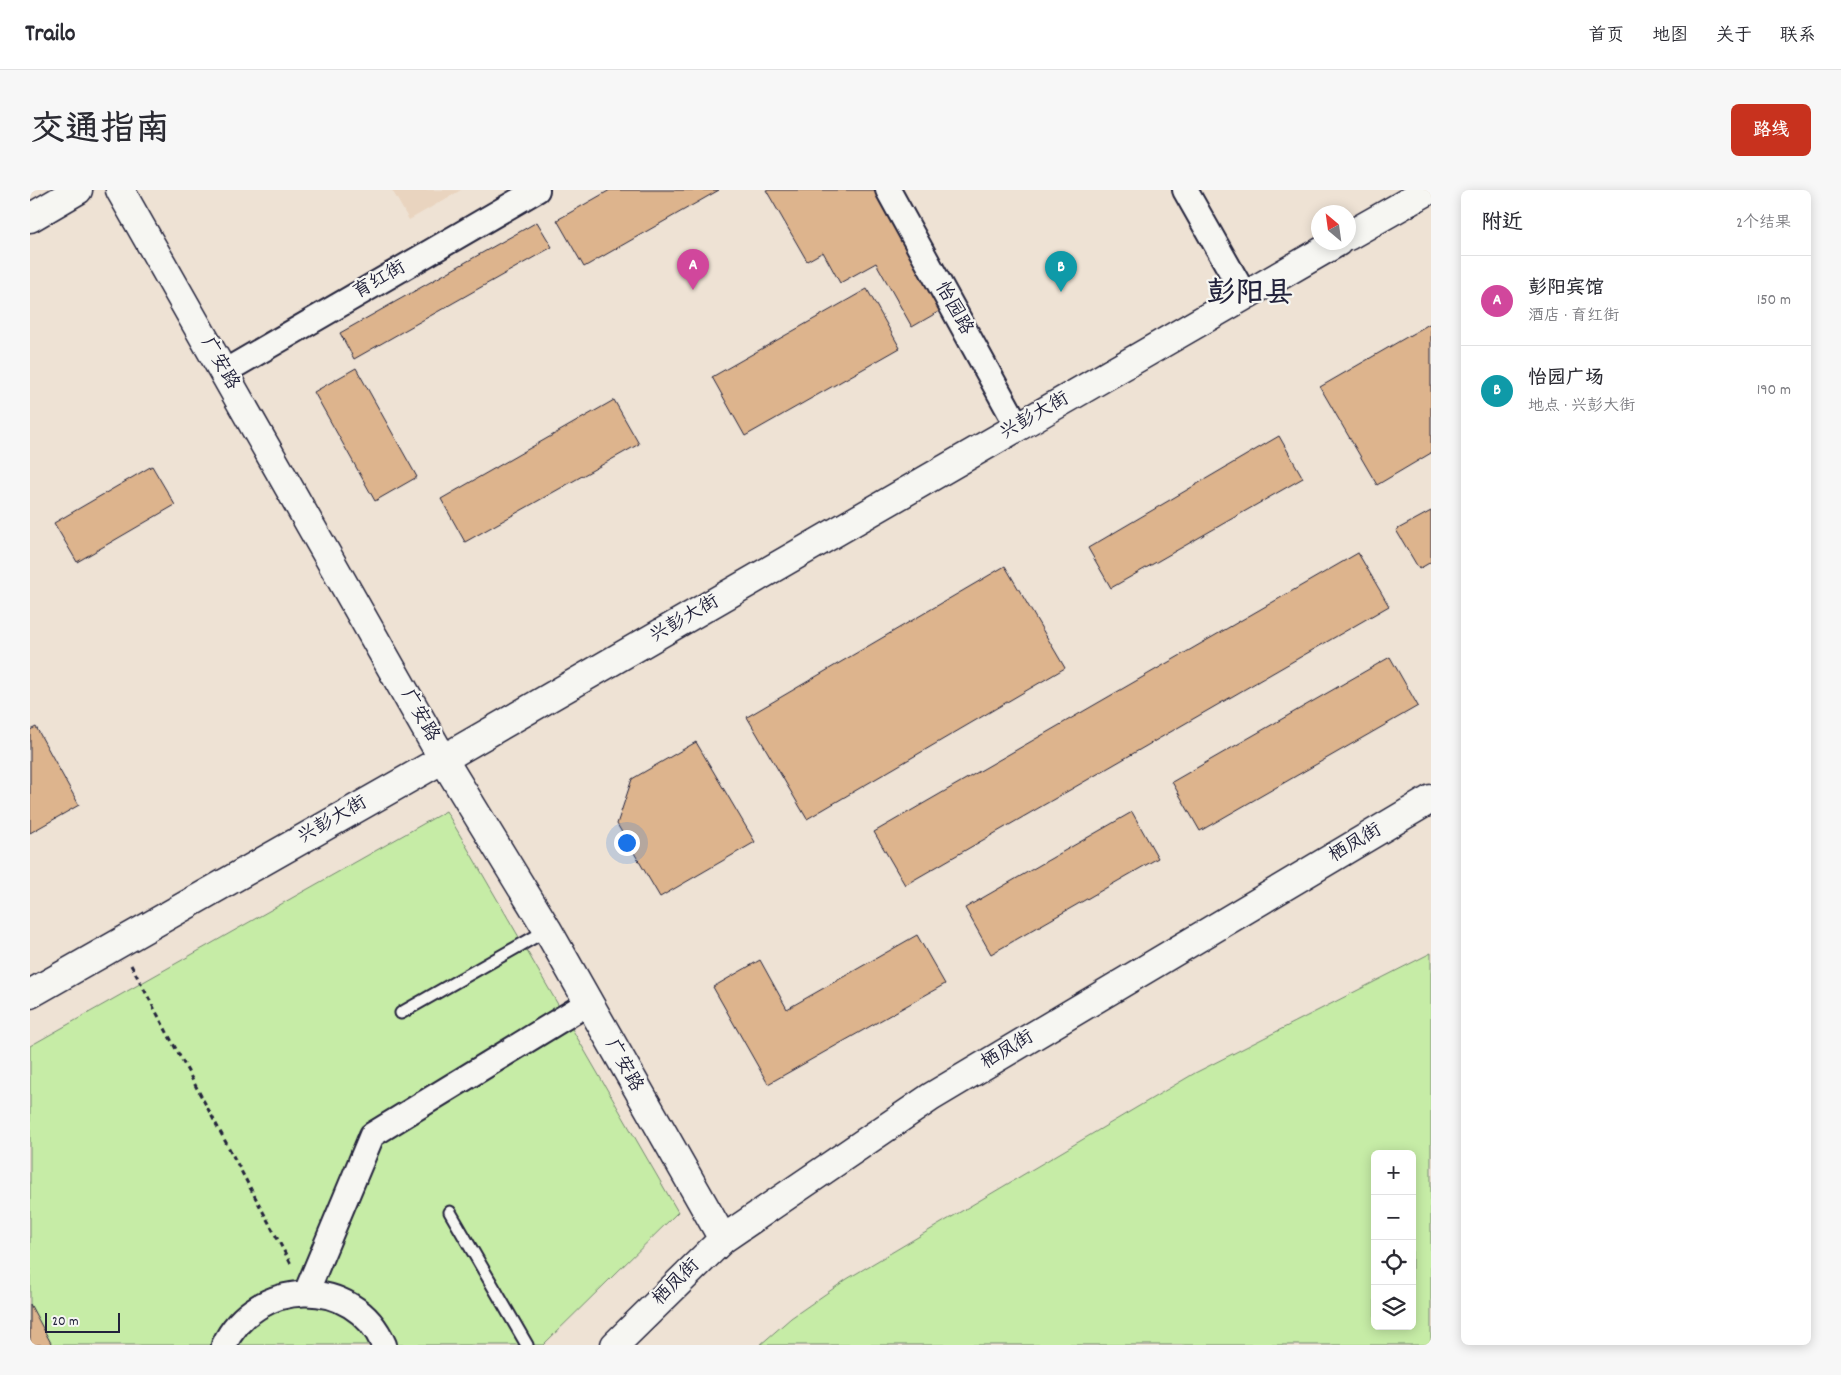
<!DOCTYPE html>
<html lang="zh">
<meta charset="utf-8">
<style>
body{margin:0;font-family:Dekko,"LXGW WenKai TC",sans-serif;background:#f7f7f7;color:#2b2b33}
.controls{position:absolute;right:15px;bottom:15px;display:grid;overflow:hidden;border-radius:8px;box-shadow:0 2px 12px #0003}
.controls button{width:45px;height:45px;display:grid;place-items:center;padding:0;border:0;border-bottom:1px solid #e1e1e2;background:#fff;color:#2b2b33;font:25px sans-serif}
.compass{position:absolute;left:1281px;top:15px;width:45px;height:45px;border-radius:50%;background:#fff;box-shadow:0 2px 12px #0003;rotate:331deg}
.scale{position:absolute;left:15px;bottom:12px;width:75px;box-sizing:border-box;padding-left:5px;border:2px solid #22223b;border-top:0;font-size:14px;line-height:18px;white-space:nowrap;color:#22223b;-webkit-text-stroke:4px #f6f6f2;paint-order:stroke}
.you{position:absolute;left:596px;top:652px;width:18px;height:18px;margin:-12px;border:4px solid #fff;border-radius:50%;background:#1a73e8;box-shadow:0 0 0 8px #1a73e833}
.badge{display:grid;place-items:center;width:32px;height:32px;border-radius:50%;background:#c8321e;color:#fff;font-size:16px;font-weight:700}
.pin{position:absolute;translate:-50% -41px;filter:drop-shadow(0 1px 2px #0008)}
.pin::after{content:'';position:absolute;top:26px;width:18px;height:15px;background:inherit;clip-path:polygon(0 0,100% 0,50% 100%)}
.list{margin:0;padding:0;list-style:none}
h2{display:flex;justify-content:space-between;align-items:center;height:65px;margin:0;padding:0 20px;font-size:21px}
h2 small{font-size:16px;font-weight:400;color:#7c7c81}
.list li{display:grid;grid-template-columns:32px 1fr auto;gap:15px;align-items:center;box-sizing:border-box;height:90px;padding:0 20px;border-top:1px solid #e1e1e2}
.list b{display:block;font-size:19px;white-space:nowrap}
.list p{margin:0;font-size:16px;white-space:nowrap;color:#7c7c81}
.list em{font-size:16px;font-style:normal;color:#7c7c81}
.icon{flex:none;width:28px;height:28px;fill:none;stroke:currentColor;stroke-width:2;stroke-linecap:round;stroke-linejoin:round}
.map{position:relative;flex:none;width:1401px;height:1155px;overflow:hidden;border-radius:8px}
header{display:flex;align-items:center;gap:30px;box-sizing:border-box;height:70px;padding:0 25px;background:#fff;border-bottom:1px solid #e1e1e2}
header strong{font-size:24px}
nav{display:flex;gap:28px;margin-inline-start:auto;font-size:18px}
.intro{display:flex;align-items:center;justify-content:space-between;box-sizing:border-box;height:120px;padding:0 30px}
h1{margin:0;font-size:35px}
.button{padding:12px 22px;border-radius:8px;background:#c8321e;color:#fff;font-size:18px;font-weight:700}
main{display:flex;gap:30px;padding:0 30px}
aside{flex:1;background:#fff;border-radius:8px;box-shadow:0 2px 12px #0003}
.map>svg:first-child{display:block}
.built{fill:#e9d4bf}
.green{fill:#c6eca6;stroke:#748770;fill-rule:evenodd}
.building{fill:#ddb48d;stroke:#22223b}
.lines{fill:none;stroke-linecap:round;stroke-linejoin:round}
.lane-casing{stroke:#22223b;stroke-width:15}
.street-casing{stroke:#22223b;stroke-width:28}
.secondary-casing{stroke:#22223b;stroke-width:31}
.highway-casing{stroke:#22223b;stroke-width:31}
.path{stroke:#22223b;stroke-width:3;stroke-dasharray:5 4;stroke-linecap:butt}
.lane{stroke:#f6f6f2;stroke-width:11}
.street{stroke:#f6f6f2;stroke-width:24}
.secondary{stroke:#f6f6f2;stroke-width:28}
.highway{stroke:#f6f6f2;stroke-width:28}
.labels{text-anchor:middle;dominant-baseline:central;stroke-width:4.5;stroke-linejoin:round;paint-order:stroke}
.street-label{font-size:19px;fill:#22223b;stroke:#f6f6f2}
.town-label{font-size:29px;font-weight:bold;fill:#22223b;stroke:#f6f6f2}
</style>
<header>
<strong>Trailo</strong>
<nav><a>首页</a><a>地图</a><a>关于</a><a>联系</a></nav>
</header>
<div class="intro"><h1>交通指南</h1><a class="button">路线</a></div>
<main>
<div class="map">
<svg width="1401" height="1155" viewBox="0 0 1401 1155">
<rect width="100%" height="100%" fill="#eee2d4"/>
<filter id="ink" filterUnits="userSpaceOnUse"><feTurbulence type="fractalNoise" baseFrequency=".02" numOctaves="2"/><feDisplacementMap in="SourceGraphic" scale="10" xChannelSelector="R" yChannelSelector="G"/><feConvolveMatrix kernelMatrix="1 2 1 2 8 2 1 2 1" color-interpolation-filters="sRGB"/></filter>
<g filter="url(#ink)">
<path class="built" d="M 362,0 L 431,0 L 379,30 Z"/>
<path class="green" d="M 416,621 L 648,1022 L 513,1155 L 0,1155 L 0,856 Z
M 1401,763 L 1401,1155 L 730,1155 L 761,1128 L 817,1089 L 1165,883 ZM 1345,964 L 1382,964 L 1382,1136 L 1345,1136 Z"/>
<path class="building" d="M 580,0 L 689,0 L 554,77 L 527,30 Z
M 736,0 L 848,0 L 915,118 L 882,137 L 846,73 L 810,93 L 793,62 L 777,71 Z
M 507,32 L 522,57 L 324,169 L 310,143 Z
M 837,99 L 870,158 L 715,246 L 682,187 Z
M 1401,133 L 1401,263 L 1347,295 L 1290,197 Z
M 326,178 L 387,287 L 345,311 L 284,202 Z
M 584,210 L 609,254 L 435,352 L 411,309 Z
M 1249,246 L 1273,288 L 1081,398 L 1058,358 Z
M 122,276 L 145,315 L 47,372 L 24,333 Z
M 1401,321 L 1401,372 L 1389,379 L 1366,340 Z
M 1328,363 L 1359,416 L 875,695 L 844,642 Z
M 975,376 L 1035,478 L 777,629 L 717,527 Z
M 1360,467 L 1388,516 L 1170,641 L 1142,592 Z
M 6,537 L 49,615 L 0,643 L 0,540 Z
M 666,552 L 725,652 L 630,707 L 587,634 L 602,589 Z
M 1102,622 L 1128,668 L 961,764 L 935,718 Z
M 887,745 L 915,794 L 738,894 L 683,797 L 730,770 L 757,819 Z
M 0,1114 L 22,1155 L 0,1155 Z"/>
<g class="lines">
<g class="lane-casing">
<path id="lane" d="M 371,823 L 517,740
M 420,1022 L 497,1155"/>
</g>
<g class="street-casing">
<path id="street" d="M 858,0 L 988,237
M 1155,0 L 1215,106
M 194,182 L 507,0
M 276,1103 L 342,945 L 558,813
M 194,1155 C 225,1089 324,1084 354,1155"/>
</g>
<g class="secondary-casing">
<path id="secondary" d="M 90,0 L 413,569 L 517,739 L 693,1049
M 0,28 L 48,0
M 585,1155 L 693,1049 L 901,907 L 1401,609"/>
</g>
<g class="highway-casing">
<path id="highway" d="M 1318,46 L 1399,0
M 0,804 L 413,569 L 1308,52"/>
</g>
<path class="path" d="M 101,775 L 262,1076"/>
<use href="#lane" class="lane"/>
<use href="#street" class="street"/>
<use href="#secondary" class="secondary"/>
<use href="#highway" class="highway"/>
</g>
</g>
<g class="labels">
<g class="street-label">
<text transform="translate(350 91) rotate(-30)">育红街</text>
<text transform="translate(923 119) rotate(61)">怡园路</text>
<text transform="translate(189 174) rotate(60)">广安路</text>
<text transform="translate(1005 227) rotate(-30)">兴彭大街</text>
<text transform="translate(655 430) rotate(-30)">兴彭大街</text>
<text transform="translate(389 526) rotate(60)">广安路</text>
<text transform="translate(303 631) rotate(-30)">兴彭大街</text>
<text transform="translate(1326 654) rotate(-31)">栖凤街</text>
<text transform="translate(978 861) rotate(-31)">栖凤街</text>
<text transform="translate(593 876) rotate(61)">广安路</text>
<text transform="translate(647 1093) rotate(-45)">栖凤街</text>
</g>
<g class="town-label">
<text x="1220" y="105">彭阳县</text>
</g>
</g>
</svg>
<div class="controls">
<button>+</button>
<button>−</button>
<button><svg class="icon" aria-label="locate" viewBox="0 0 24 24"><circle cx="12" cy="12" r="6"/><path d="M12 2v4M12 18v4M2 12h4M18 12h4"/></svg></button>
<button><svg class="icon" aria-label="layers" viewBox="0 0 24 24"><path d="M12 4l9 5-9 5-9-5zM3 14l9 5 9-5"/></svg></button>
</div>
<svg class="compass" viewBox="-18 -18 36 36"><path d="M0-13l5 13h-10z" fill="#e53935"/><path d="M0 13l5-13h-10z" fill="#7c7c81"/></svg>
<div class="scale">20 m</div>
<div class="you"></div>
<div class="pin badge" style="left:663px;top:100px;background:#d1479c">A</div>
<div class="pin badge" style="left:1031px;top:102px;background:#0f9aa8">B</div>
</div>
<aside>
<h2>附近<small>2个结果</small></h2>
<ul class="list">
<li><span class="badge" style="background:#d1479c">A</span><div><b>彭阳宾馆</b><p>酒店 · 育红街</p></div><em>150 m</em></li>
<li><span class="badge" style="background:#0f9aa8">B</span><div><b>怡园广场</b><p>地点 · 兴彭大街</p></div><em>190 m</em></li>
</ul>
</aside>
</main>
